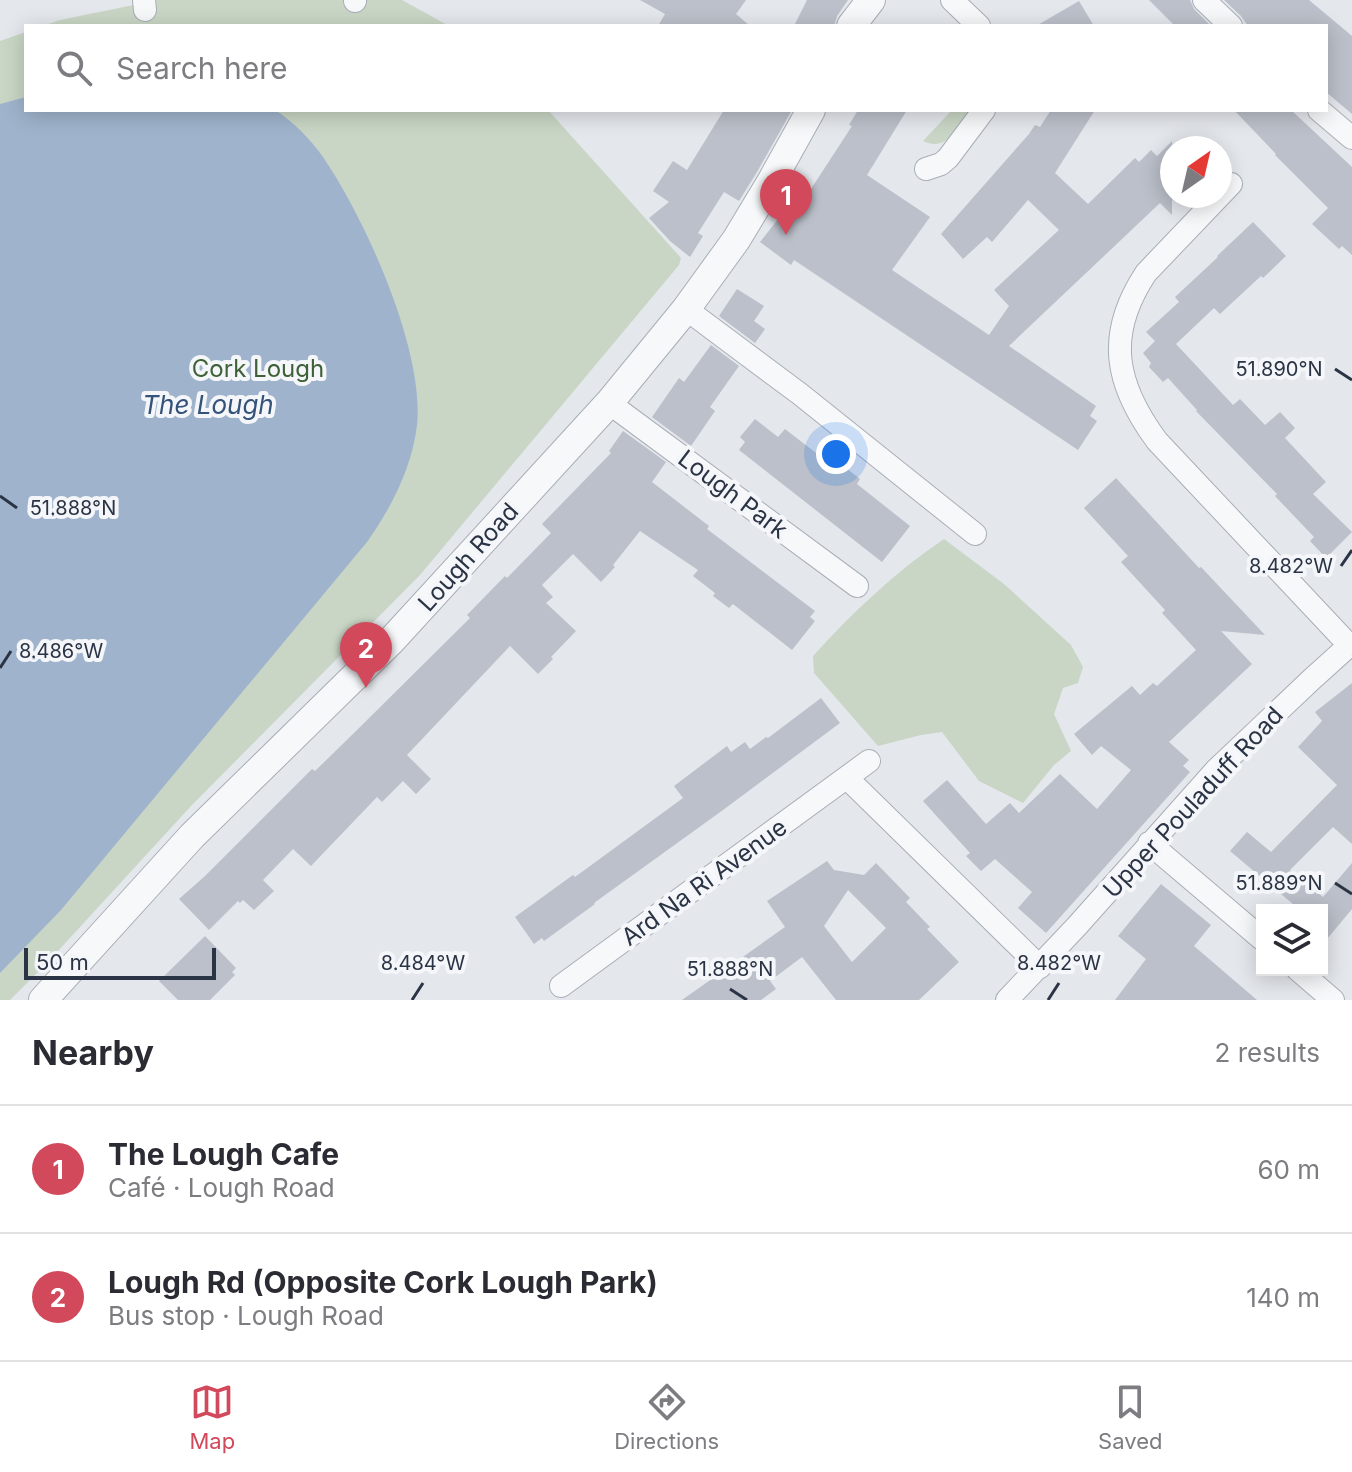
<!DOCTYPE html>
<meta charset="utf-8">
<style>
body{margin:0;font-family:Inter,sans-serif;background:#f2f2f3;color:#2b2b33}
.controls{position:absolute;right:24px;bottom:24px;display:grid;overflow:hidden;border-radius:0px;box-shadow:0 4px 20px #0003}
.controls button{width:72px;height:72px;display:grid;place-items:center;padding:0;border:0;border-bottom:2px solid #e1e1e2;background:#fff;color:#2b2b33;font:40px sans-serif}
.compass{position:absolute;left:1160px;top:136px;width:72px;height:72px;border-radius:50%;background:#fff;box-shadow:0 4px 20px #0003;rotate:34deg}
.scale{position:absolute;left:24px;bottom:20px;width:192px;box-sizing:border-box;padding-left:8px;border:4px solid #2b3445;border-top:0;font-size:22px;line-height:28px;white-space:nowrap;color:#2b3445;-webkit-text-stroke:6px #f4f6f9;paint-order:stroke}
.you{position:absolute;left:836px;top:454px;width:28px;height:28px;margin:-20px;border:6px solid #fff;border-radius:50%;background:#1a73e8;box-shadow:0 0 0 12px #1a73e833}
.badge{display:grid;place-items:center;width:52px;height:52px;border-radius:50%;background:#d1495b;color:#fff;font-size:26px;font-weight:700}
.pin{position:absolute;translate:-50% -66px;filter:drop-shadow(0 2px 4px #0008)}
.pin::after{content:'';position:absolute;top:42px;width:28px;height:24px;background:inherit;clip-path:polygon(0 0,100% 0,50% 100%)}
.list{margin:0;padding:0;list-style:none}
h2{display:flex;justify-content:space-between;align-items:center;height:104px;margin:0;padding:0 32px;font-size:34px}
h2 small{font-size:26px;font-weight:400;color:#7c7c81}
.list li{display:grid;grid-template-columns:52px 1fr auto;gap:24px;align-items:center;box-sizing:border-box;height:128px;padding:0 32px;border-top:2px solid #e1e1e2}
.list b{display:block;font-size:30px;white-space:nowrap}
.list p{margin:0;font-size:26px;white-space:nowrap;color:#7c7c81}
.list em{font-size:26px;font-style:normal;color:#7c7c81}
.icon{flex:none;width:44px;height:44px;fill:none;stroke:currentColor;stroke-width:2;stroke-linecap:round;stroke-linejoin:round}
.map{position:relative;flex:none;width:1352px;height:1000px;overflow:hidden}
.search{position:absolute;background:#fff;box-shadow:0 4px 20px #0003;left:24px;right:24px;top:24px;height:88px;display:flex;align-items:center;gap:20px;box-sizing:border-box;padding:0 28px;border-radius:0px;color:#7c7c81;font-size:30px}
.sheet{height:360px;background:#fff}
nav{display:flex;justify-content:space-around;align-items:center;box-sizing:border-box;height:112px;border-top:2px solid #e1e1e2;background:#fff;font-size:22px;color:#7c7c81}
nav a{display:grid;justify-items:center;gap:4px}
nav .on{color:#d1495b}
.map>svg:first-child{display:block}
.green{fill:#c9d6c5}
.water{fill:#9fb4cc}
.building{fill:#bbc0ca;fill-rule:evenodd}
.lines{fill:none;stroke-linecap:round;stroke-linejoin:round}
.minor-casing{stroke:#a9aeb7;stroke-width:24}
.tertiary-casing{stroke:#a9aeb7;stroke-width:30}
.minor{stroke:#f7f8fa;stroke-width:22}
.tertiary{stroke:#f7f8fa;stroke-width:28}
.ticks{fill:none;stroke:#2b3445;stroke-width:3}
.labels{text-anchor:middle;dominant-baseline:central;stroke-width:8;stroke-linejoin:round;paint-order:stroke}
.park-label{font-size:24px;fill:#3f6138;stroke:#f4f6f9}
.street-label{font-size:24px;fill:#2b3445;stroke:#f4f6f9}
.water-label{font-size:26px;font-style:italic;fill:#34527a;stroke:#f4f6f9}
.ticks-label{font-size:20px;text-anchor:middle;fill:#2b3445;stroke:#f4f6f9;stroke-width:8;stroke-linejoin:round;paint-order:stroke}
</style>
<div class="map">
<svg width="1352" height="1000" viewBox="0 0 1352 1000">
<rect width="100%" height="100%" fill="#e4e7ec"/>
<path class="green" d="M 158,0 L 402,0 L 449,26 L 43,26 L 60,20 Z
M 26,32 L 26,110 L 548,110 L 681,258 L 679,265 L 420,575 L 191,806 L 47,963 L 10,1000 L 0,1000 L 0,41 Z
M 952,110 L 972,110 C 959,126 947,153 923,141 Z
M 944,539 L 1004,584 L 1071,645 L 1083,667 L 1078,683 L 1063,688 L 1054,714 L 1071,751 L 1054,765 L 1023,803 L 979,781 L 942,732 L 921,735 L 878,746 L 814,673 L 813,656 C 852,613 896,571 944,539 Z"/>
<path class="water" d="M 26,97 L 26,110 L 275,110 C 294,122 310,139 323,157 C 365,218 425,351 417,425 C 412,468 391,508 367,542 L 61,910 L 0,973 L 0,104 Z"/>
<path class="building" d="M 640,0 L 746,0 L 736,14 L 750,26 L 658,26 L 665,14 Z
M 807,0 L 848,0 L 837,16 L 834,26 L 794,26 Z
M 1149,0 L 1190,0 L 1194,9 L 1211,26 L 1175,26 Z
M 1224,0 L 1309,0 L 1352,36 L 1352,114 L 1326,92 L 1326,26 L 1248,26 L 1241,16 Z
M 1079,1 L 1094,26 L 1036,26 Z
M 724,110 L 792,110 L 757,172 L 739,201 L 724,192 L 698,233 L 703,236 L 690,257 L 670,241 L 649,218 L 669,202 L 653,191 L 673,161 L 687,170 Z
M 858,110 L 907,110 L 867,175 L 930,217 L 892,270 L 989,335 L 1009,306 L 994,290 L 1059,230 L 1028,200 L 992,242 L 987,237 L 963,259 L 941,234 L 1029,134 L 1035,125 L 1040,127 L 1051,110 L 1095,110 L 1055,173 L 1088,204 L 1135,158 L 1139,162 L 1151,150 L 1157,156 L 1172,141 L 1172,215 L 1160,203 L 1009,346 L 1096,406 L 1090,416 L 1097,421 L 1078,450 L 830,284 L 794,260 L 791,265 L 760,242 L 786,209 L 794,215 L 852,126 L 849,125 Z
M 1234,110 L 1291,110 L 1352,167 L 1352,255 L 1342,246 L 1339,249 L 1312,224 L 1328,208 L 1275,155 L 1276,154 Z
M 1253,222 L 1286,256 L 1263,278 L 1261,276 L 1220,314 L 1214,308 L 1176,344 L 1233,405 L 1240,399 L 1265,425 L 1280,412 L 1295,428 L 1285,438 L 1326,482 L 1313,494 L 1352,532 L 1326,558 L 1310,541 L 1314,537 L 1275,496 L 1277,494 L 1196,411 L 1197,410 L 1168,378 L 1163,382 L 1149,367 L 1151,363 L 1143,353 L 1155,341 L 1146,332 L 1179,302 L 1175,297 L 1218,257 L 1217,256 Z
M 737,289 L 764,306 L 754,321 L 765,329 L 755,343 L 719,316 Z
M 711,345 L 739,366 L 710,407 L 715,411 L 691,446 L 652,417 L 679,378 L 684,382 Z
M 755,419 L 778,437 L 785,429 L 820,456 L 823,452 L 840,466 L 841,464 L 860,479 L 857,484 L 910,526 L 882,562 L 739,450 L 745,442 L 740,437 Z
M 623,431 L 666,462 L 652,482 L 709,526 L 707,529 L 815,611 L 810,617 L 815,621 L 792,650 L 733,604 L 729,608 L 713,596 L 715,593 L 693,576 L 698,570 L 640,531 L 613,565 L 615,567 L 601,582 L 573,554 L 542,585 L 553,597 L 546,603 L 576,631 L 551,657 L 553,659 L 538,674 L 510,646 L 407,755 L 431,779 L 416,794 L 403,781 L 382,802 L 377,797 L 311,866 L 293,849 L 263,880 L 274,891 L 254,910 L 243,900 L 240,903 L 238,901 L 209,930 L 179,899 L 205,876 L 312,769 L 315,771 L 355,732 L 470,618 L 467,615 L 505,576 L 507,578 L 551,533 L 542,524 L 611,453 L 609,451 Z
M 1116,478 L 1199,568 L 1201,567 L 1265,635 L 1221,631 L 1252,664 L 1169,742 L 1189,760 L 1183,766 L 1190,772 L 1046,933 L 1018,908 L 1032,892 L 995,859 L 981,871 L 966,856 L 970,853 L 923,801 L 947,780 L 986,824 L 1010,803 L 1019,813 L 1060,774 L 1097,809 L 1131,770 L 1101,746 L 1092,755 L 1074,734 L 1132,686 L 1140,695 L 1153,683 L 1157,686 L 1196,650 L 1162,613 L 1165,610 L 1121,562 L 1128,556 L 1084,508 Z
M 1352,683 L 1352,844 L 1333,827 L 1290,870 L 1323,897 L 1352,863 L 1352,909 L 1322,945 L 1322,910 L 1300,910 L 1230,851 L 1247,832 L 1271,852 L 1337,785 L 1298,747 L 1322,721 L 1315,712 Z
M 821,698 L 840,723 L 723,810 L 594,903 L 595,904 L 544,941 L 542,938 L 534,944 L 515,917 L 573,875 L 575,877 L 683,798 L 674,786 L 727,746 L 731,752 L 745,742 L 750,749 L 766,737 L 768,738 Z
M 827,861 L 834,870 L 864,875 L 876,863 L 910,898 L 906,902 L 930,927 L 927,929 L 959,962 L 919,1000 L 836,1000 L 802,957 L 770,981 L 776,989 L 761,1000 L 682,1000 L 785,927 L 767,901 ZM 848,890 L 886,928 L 852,962 L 824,926 Z
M 1161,884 L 1211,925 L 1194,946 L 1257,1000 L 1115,1000 L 1146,959 L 1118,936 Z
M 205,936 L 236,968 L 232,972 L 235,975 L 210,1000 L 178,1000 L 159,981 Z"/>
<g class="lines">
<g class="minor-casing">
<path id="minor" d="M 144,0 L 145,10
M 952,0 L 979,26
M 1204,0 L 1231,26
M 355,1 L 355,0
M 1319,110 L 1352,138
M 926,169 L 941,164 L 948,158 L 984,110
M 1231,184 L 1146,273 C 1105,335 1115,384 1157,441 L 1349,645
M 686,309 L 800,394 L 975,534
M 609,403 L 857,586
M 847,778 L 1040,967
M 1149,843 L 1262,939
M 1298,970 L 1333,1000
M 561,986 L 869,761
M 1007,1000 L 1077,926 L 1216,770 L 1312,679 L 1352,643"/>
</g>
<g class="tertiary-casing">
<path id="tertiary" d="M 851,26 L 871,0
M 43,1000 L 192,836 L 391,641 L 609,403 L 686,309 L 736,240 L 771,182 L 811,110"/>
</g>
<use href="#minor" class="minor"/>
<use href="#tertiary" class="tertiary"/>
</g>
<path class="ticks" d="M 1335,369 L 1352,380M 0,496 L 17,508M 1341,566 L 1352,550M 0,668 L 11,651M 1335,883 L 1352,894M 730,989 L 747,1000M 412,1000 L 423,983M 1048,1000 L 1059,983"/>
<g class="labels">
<g class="park-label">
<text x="258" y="368">Cork Lough</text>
</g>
<g class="street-label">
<text transform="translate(733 494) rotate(37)">Lough Park</text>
<text transform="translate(468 557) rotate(-48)">Lough Road</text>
<text transform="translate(1193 802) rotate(-47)">Upper Pouladuff Road</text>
<text transform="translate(704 882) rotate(-36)">Ard Na Ri Avenue</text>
</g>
<g class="water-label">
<text x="208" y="404">The Lough</text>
</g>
</g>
<g class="ticks-label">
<text x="1279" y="376">51.890°N</text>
<text x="73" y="515">51.888°N</text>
<text x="1291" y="573">8.482°W</text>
<text x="61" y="658">8.486°W</text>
<text x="1279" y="890">51.889°N</text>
<text x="423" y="970">8.484°W</text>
<text x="1059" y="970">8.482°W</text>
<text x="730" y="976">51.888°N</text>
</g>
</svg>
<div class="controls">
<button><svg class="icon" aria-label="layers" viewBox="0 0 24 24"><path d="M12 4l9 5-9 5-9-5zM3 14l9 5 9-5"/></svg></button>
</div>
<svg class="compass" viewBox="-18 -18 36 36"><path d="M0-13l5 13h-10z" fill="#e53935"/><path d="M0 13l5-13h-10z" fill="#7c7c81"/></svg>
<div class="scale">50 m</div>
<div class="you"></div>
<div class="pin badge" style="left:786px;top:235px">1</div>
<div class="pin badge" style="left:366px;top:688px">2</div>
<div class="search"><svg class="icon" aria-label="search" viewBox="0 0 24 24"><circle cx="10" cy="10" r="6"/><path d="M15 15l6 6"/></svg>Search here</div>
</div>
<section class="sheet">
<h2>Nearby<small>2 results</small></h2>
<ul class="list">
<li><span class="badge">1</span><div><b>The Lough Cafe</b><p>Café · Lough Road</p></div><em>60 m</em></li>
<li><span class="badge">2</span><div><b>Lough Rd (Opposite Cork Lough Park)</b><p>Bus stop · Lough Road</p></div><em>140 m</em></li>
</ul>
</section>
<nav>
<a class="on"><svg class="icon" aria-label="map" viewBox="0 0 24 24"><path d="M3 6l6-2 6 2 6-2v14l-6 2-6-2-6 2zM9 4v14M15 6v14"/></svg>Map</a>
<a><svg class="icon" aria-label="directions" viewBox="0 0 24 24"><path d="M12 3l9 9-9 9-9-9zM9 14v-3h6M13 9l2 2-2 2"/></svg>Directions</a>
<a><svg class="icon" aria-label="saved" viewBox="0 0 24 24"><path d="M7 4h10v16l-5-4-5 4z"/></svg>Saved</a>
</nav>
